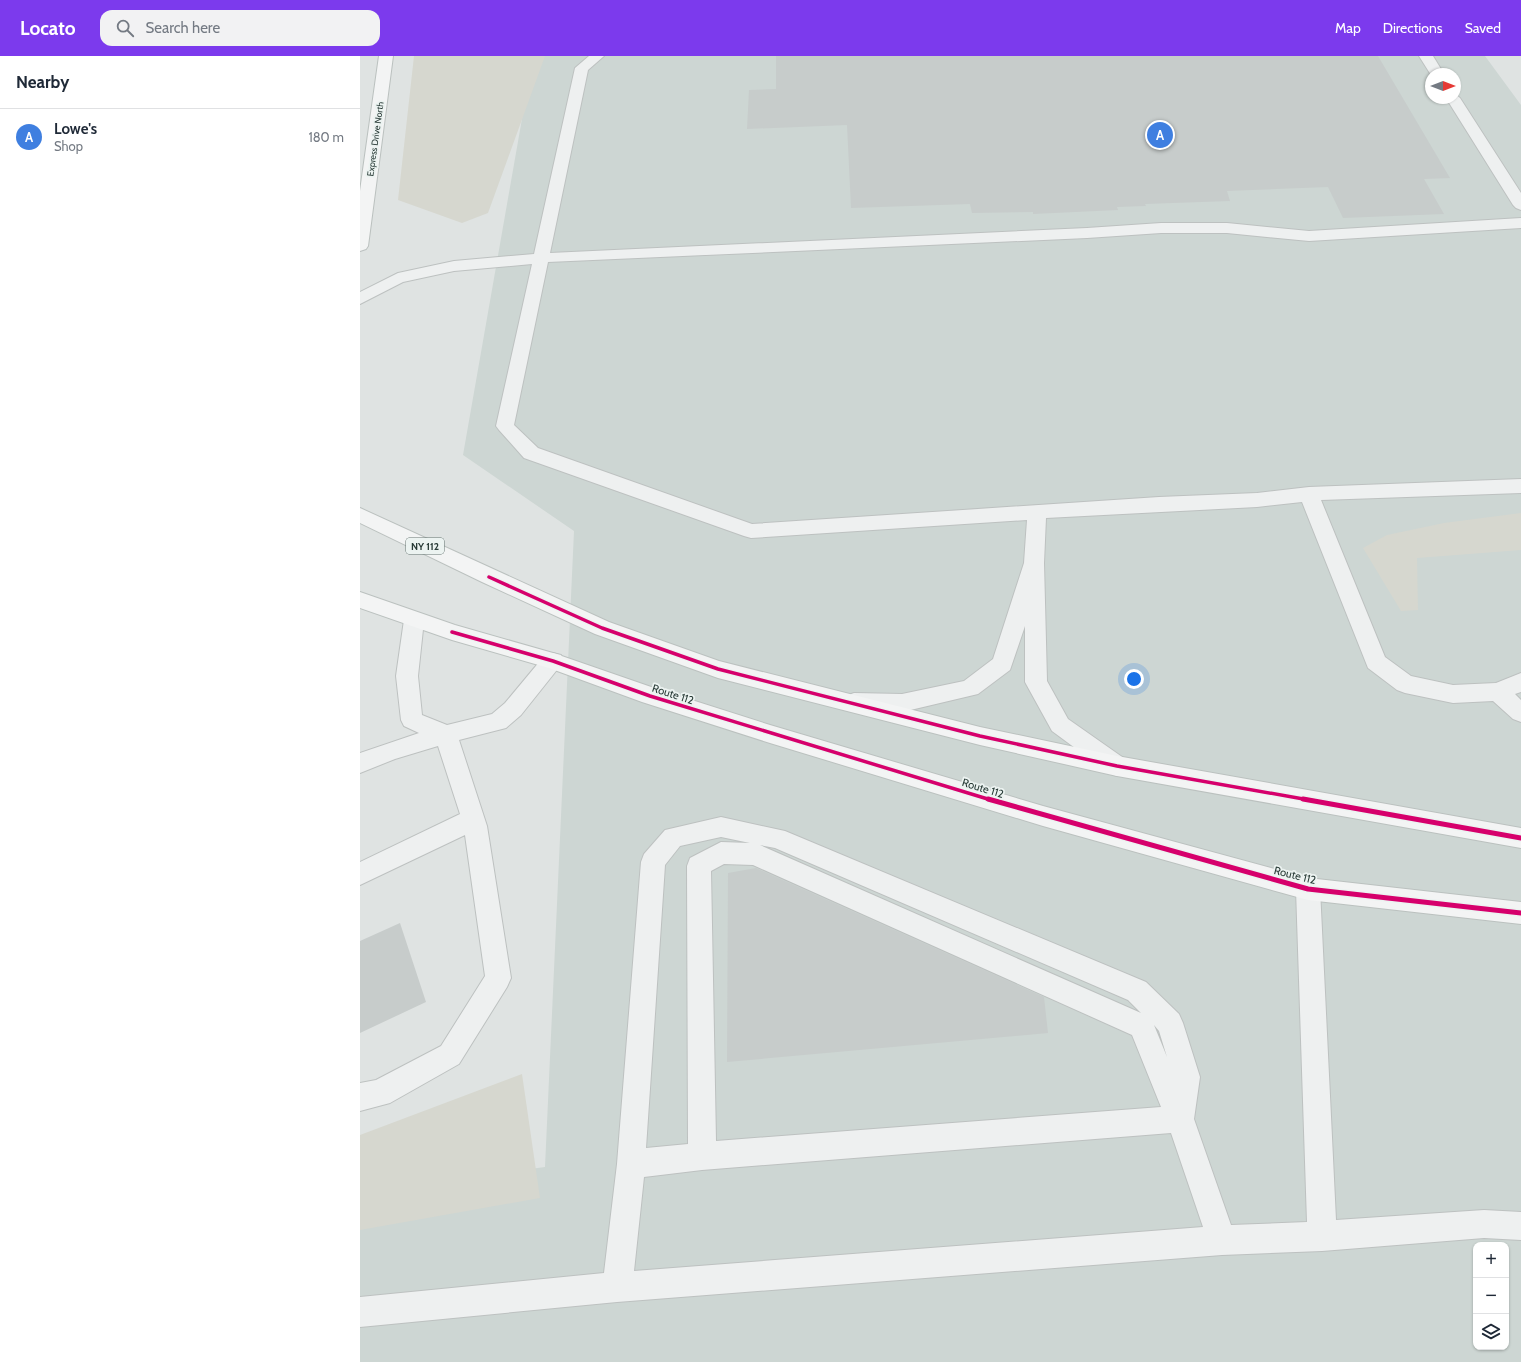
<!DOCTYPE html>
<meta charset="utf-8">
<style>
body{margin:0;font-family:Cabin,sans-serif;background:#f2f2f3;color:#1f2937}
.controls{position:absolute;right:12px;bottom:12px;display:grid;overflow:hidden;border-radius:8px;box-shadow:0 1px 3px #0004}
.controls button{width:36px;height:36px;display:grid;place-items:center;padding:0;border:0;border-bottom:1px solid #e0e1e3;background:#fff;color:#1f2937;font:20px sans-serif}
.compass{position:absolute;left:1065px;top:12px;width:36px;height:36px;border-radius:50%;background:#fff;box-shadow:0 1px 3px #0004;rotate:90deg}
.you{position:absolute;left:774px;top:623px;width:14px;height:14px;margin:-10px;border:3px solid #fff;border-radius:50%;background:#1a73e8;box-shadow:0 0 0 6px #1a73e833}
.badge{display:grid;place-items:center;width:26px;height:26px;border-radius:50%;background:#7c3aed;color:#fff;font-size:13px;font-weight:700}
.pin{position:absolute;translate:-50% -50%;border:2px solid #fff;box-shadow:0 1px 4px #0006}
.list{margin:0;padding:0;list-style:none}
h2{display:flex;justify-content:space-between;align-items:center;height:52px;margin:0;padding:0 16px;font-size:17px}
h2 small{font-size:13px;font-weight:400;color:#747a83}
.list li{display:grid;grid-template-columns:26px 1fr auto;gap:12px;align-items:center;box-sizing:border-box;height:56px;padding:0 16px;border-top:1px solid #e0e1e3}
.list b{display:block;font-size:15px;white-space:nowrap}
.list p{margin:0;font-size:13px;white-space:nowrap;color:#747a83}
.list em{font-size:13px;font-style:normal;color:#747a83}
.icon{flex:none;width:22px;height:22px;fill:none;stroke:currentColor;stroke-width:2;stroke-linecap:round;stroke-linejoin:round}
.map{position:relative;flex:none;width:1161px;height:1306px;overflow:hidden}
header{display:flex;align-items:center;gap:24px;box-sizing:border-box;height:56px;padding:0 20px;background:#7c3aed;color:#fff}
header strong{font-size:19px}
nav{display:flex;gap:22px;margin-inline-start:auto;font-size:14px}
.search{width:280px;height:36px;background:#f2f2f3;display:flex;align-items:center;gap:10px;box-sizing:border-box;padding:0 14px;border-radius:12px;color:#747a83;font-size:15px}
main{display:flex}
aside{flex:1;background:#fff}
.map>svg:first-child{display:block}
.built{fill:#cdd6d3;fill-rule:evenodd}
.green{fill:#d6d7cf}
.building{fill:#c7cccb}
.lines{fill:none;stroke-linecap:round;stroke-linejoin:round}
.minor-casing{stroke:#bdc1c0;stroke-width:2}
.major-casing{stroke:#bbc1bf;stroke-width:2}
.minor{fill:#eef0f0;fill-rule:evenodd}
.major{fill:#f3f4f4;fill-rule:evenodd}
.cycleway-far1-casing{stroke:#ecf3f1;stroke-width:6}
.cycleway-casing{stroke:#ecf3f1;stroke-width:8}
.cycleway-far1{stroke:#d6006c;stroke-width:3.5}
.cycleway{stroke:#d6006c;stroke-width:5}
.labels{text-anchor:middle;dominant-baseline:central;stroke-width:3.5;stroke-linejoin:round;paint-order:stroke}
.far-street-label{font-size:9px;fill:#283a36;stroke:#ecf3f1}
.shield{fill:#ecf3f1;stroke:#63726e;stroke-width:1}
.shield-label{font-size:10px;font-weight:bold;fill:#283a36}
.street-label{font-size:11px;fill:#283a36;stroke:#ecf3f1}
</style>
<header>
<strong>Locato</strong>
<div class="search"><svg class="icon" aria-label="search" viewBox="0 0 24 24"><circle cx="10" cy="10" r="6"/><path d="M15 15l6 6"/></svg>Search here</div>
<nav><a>Map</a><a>Directions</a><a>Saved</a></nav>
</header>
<main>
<aside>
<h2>Nearby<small></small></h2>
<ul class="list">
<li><span class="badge" style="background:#3f7fe0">A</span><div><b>Lowe's</b><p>Shop</p></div><em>180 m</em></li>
</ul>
</aside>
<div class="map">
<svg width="1161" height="1306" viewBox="0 0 1161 1306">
<rect width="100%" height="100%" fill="#dfe3e2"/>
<path class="built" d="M 173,0 L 1125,0 L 1161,49 L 1161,1306 L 0,1306 L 0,1136 L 185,1111 L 214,475 L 103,399 ZM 1071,18 L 1095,18 L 1095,42 L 1071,42 ZM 1116,1189 L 1146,1189 L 1146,1291 L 1116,1291 Z"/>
<path class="green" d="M 54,0 L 185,0 L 128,157 L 102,167 L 38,144 Z
M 1161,457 L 1161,494 L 1057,502 L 1058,554 L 1041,555 L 1003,492 L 1027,479 L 1084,467 Z
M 162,1018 L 180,1142 L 0,1174 L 0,1079 Z"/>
<path class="building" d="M 416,0 L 1018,0 L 1090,122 L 1064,123 L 1084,158 L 983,162 L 968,131 L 867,135 L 870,145 L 785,148 L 786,150 L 757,151 L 758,154 L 673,158 L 673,156 L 612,157 L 610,148 L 491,152 L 487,69 L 387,73 L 389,34 L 416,33 Z
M 396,812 L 684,941 L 688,977 L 367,1006 L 368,817 Z
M 40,867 L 66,946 L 0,977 L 0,885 Z"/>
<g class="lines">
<g class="minor-casing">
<path id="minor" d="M 229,0 L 244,0 L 228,14 L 190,197 L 727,172 L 801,167 L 867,167 L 949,175 L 1161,162 L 1161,172 L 949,185 L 867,177 L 801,177 L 727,182 L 188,206 L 154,369 L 178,392 L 392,468 L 799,441 L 897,437 L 949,431 L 1161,423 L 1161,437 L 961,444 L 1025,601 L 1051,620 L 1093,629 L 1136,627 L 1161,617 L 1161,636 L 1155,638 L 1161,644 L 1161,666 L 1153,663 L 1133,645 L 1093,647 L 1045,637 L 1037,634 L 1008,612 L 942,446 L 897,451 L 686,462 L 684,507 L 687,625 L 708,663 L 765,703 L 768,710 L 765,717 L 757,720 L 749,717 L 692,675 L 665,626 L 665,570 L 650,614 L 618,638 L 542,656 L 494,655 L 486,652 L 483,646 L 486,640 L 494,637 L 542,638 L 604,625 L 633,603 L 664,507 L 667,464 L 391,482 L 384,480 L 164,402 L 139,374 L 136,370 L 172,208 L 94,215 L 43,226 L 0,248 L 0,236 L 38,217 L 94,205 L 174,198 L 215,12 Z
M 1059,0 L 1073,0 L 1084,18 L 1071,19 Z
M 1095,38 L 1100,42 L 1161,137 L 1161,154 L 1156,152 L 1153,149 L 1086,42 L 1095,42 Z
M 54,556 L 61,558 L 64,564 L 58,620 L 62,659 L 87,669 L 132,658 L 145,647 L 185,599 L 193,597 L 201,599 L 204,605 L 161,659 L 146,672 L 99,684 L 127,770 L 151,922 L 147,931 L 99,1008 L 30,1047 L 0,1055 L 0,1027 L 16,1024 L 81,990 L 125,920 L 105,779 L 0,829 L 0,806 L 100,758 L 78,690 L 35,703 L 0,717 L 0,697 L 59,677 L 44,670 L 41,664 L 36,620 L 44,564 L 47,558 Z
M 361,761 L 425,775 L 786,926 L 819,958 L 823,967 L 840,1021 L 834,1063 L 871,1169 L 947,1166 L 936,833 L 939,825 L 948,822 L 957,825 L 960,833 L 976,1164 L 1124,1154 L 1161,1156 L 1161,1184 L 1124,1182 L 962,1195 L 862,1199 L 257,1246 L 0,1271 L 0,1241 L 244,1217 L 257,1108 L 281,806 L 284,798 L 305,774 ZM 361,781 L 390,787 L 361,786 L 330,802 L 327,810 L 328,1088 L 286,1092 L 305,809 L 320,790 ZM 400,789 L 415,792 L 768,944 L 781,957 ZM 364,808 L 393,809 L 772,979 L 801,1051 L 356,1085 L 351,815 ZM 794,969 L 799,975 L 807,1001 ZM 811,1077 L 843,1171 L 274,1215 L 284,1121 L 342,1114 Z"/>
</g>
<g class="major-casing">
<path id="major" d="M 19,0 L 33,0 L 8,190 L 6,193 L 0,195 L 0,135 Z
M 0,452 L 249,566 L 359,605 L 620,671 L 757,700 L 1161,772 L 1161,792 L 757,720 L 620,689 L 358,622 L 235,578 L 122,526 L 0,467 Z
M 0,536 L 95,569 L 193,597 L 294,632 L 410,669 L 683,750 L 948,822 L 1161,846 L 1161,868 L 948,844 L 683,770 L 410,687 L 282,646 L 189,612 L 92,584 L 0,552 Z"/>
</g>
<use href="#minor" class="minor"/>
<use href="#major" class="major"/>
<g class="cycleway-far1-casing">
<path id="cycleway-far1" d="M 129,521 L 242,572 L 358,613 L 620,680 L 757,710 L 949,744
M 92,576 L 193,605 L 290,640 L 631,744"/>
</g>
<g class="cycleway-casing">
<path id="cycleway" d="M 628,743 L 948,833 L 1161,857
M 943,743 L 1161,782"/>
</g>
<use href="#cycleway-far1" class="cycleway-far1"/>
<use href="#cycleway" class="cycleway"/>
</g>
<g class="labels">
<g class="far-street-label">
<text transform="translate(15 83) rotate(-82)">Express Drive North</text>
</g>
<rect class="shield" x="46" y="482" width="38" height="16" rx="3"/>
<g class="shield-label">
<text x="65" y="490">NY 112</text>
</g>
<g class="street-label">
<text transform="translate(313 638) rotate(18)">Route 112</text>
<text transform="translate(623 732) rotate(17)">Route 112</text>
<text transform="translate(935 819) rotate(14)">Route 112</text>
</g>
</g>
</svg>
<div class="controls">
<button>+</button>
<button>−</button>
<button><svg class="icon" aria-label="layers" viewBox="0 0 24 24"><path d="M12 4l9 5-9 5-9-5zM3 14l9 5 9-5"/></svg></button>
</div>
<svg class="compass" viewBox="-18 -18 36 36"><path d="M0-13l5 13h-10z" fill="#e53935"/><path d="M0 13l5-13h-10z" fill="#747a83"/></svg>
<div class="you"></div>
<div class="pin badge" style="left:800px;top:79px;background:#3f7fe0">A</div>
</div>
</main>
